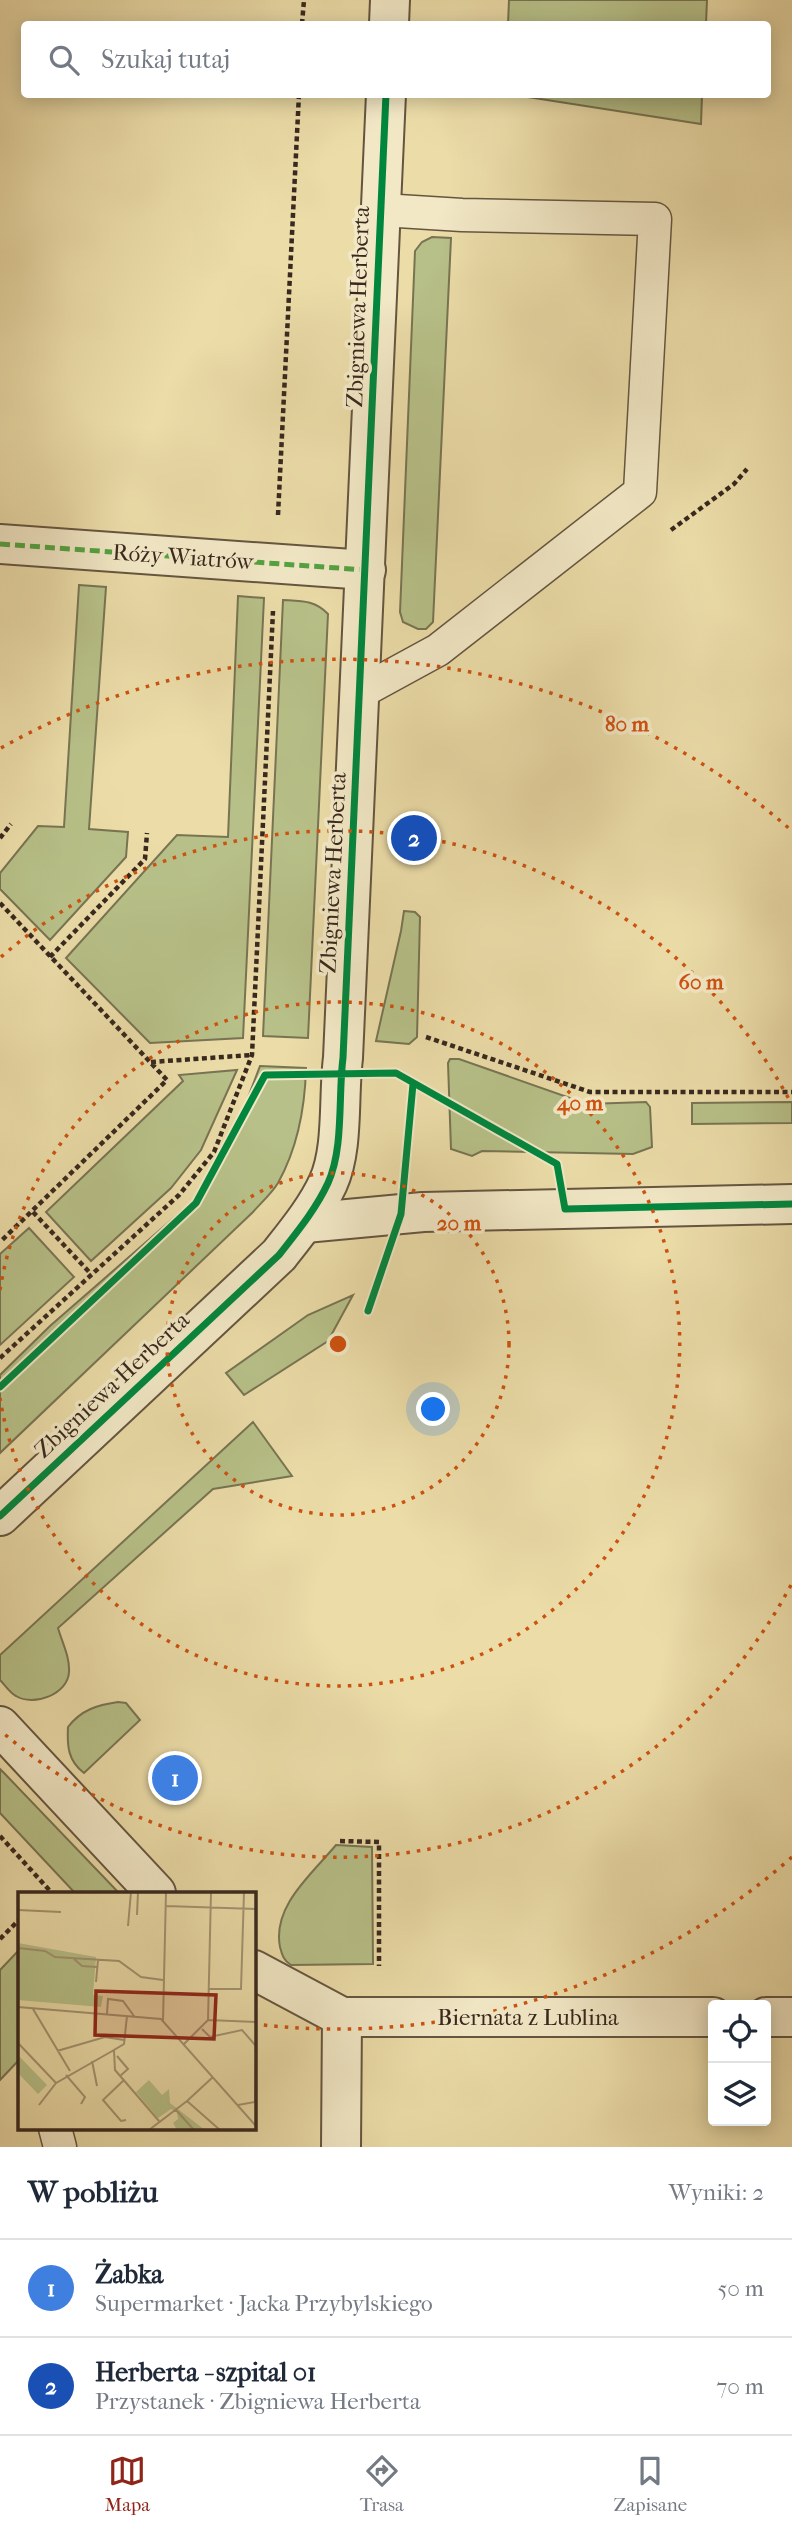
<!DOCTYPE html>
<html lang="pl">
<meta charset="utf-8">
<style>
body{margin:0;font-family:"IM FELL French Canon",serif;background:#f2f2f3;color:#1f2937}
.controls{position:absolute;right:21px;bottom:21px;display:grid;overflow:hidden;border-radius:7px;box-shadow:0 4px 18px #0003}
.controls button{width:63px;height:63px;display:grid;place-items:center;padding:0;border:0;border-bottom:2px solid #e0e1e3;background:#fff;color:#1f2937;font:35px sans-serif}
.you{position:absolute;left:434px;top:1410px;width:24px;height:24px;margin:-18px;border:5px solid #fff;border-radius:50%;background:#1a73e8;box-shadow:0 0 0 10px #1a73e833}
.badge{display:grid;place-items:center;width:46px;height:46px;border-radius:50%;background:#8f2418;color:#fff;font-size:23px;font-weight:700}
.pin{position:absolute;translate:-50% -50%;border:4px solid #fff;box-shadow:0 2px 7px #0006}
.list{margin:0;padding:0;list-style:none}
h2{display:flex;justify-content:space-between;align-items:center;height:91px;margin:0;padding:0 28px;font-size:30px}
h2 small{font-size:23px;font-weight:400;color:#747a83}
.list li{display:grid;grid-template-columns:46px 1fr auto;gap:21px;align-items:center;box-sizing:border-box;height:98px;padding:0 28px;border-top:2px solid #e0e1e3}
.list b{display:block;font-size:26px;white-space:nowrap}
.list p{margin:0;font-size:23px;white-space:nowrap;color:#747a83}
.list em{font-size:23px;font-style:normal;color:#747a83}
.icon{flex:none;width:38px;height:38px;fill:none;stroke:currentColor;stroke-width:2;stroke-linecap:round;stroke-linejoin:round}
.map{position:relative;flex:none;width:792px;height:2147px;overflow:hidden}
.search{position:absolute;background:#fff;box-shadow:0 4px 18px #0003;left:21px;right:21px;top:21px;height:77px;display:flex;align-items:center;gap:18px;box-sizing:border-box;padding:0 24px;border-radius:7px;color:#747a83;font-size:26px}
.sheet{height:287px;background:#fff}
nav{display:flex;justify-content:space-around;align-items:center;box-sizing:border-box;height:98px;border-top:2px solid #e0e1e3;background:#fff;font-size:19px;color:#747a83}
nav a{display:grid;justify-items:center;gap:4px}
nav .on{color:#8f2418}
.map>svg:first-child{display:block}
.green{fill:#b7c088;stroke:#787453;stroke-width:2}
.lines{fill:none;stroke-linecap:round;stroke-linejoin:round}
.service-casing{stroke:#655540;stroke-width:35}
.minor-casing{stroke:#655540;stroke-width:42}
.tertiary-casing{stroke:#655540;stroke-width:42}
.path{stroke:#38281e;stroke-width:4.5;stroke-dasharray:5 3.5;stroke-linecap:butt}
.service{stroke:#f2e8c6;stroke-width:32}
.minor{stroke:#f2e8c6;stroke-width:38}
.tertiary{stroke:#f2e8c6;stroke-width:38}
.quiet{stroke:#53a341;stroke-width:5;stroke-dasharray:10 5;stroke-linecap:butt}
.cycleway-casing{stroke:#f2e8c6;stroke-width:11}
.cycleway{stroke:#00873e;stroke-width:7}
.ring{fill:none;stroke:#ce520f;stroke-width:3.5;stroke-dasharray:3.5 7}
.labels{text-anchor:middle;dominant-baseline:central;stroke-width:7;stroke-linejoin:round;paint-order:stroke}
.street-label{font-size:23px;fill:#38281e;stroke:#f2e8c6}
.inset-road{fill:none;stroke:#a39471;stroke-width:2}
.view{fill:#8f2418;fill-opacity:0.15;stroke:#8f2418;stroke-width:3.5}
.inset-edge{fill:none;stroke:#38281e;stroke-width:3.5}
.centre{fill:#ce520f;stroke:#f2e8c6;stroke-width:3.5}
.ring-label{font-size:21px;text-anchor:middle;font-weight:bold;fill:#ce520f;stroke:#f2e8c6;stroke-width:7;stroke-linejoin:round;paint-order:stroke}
</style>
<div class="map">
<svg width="792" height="2147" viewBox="0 0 792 2147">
<rect width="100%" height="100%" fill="#ebdca8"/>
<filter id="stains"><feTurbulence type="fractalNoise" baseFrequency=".00286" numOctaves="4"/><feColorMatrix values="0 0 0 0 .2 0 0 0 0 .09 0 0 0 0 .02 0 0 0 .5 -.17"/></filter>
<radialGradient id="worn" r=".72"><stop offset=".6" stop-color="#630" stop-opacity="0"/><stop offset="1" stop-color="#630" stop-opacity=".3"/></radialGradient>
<path class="green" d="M 509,0 L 707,0 L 706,24 L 508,24 Z
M 515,95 L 702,95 L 701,124 Z
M 432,237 L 451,238 L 433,622 L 426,629 L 418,629 L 403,622 L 400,612 L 415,251 L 422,242 Z
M 79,585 L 106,587 L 89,829 L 128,832 L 126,857 L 50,940 L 0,889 L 0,873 L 38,826 L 64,827 Z
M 238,596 L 264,598 L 243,1038 L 150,1043 L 66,958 L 177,835 L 228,837 Z
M 283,600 C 301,601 315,600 328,614 L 308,1038 L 263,1036 Z
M 404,911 L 415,912 L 420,917 L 417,1037 L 409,1044 L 376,1041 L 401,931 Z
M 450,1059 L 459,1059 L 587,1104 L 646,1102 L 650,1107 L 652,1147 L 633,1154 L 482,1151 L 472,1156 L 451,1149 L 448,1063 Z
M 260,1066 L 306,1068 C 305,1108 298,1147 278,1183 C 272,1193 261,1203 253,1212 L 0,1453 L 0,1375 L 50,1326 L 192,1202 L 225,1158 Z
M 237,1070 L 201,1150 L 171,1188 L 91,1261 L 46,1212 L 183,1081 L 179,1075 Z
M 792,1102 L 792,1123 L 692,1124 L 692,1103 Z
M 29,1228 L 74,1277 L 0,1345 L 0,1254 Z
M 353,1295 L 328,1341 L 244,1395 L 226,1373 L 308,1315 Z
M 253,1422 L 292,1476 L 213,1489 L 58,1628 C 62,1642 70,1657 69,1672 C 68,1694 34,1707 16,1696 C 10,1693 5,1685 0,1680 L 0,1655 Z
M 118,1702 L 126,1703 L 140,1720 L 84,1773 C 68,1761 67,1746 68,1727 C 81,1710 97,1705 118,1702 Z
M 0,1769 L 5,1774 L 119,1893 L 75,1893 L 0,1813 Z
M 336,1845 L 372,1847 L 373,1964 L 291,1965 C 284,1961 282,1955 280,1947 C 272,1906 312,1874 336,1845 Z
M 19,1950 L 19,2060 L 0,2080 L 0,1970 Z"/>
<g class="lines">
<g class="service-casing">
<path id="service" d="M 361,692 L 438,650 L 640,492 L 655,219 L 462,215 L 382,210
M 55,2128 L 60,2147"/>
</g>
<g class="minor-casing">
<path id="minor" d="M 0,544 L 366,570
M 305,1223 L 423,1212 L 792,1204
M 0,1726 L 156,1893
M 254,1970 L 342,2017 L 713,2017
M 766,2017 L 792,2017
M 341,2147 L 342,2017"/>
</g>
<g class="tertiary-casing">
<path id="tertiary" d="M 389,24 L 390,0
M 0,1516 L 279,1255 C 297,1232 316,1209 328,1183 C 344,1148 338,1096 343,1058 L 386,94"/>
</g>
<path class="path" d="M 302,24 L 304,0
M 278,515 L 299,94
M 671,530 L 734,484 L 747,469
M 0,838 L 11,824
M 0,903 L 167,1080 L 0,1242
M 50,957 L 145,859 L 147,833
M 426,1037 L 590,1092 L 792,1092
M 151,1062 L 252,1055
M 33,1212 L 91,1274
M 0,1358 L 179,1195 L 214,1152 L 252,1055 L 273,611
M 0,1836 L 52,1893
M 340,1841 L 379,1842 L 379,1966
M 0,1939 L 19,1920"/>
<use href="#service" class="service"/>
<use href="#minor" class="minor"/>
<use href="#tertiary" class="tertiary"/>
<path class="quiet" d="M 0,544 L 366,570"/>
<g class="cycleway-casing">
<path id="cycleway" d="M 368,1311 L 401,1214 L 413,1084
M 0,1387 L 196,1203 L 265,1075 L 396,1073 L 557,1164 L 565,1209 L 792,1204
M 0,1516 L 279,1255 C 297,1232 316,1209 328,1183 C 344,1148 338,1096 343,1058 L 386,94"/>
</g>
<use href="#cycleway" class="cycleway"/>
</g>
<g class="ring">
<circle cx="338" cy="1344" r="171"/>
<path d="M0 1290A342 342 0 1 1 0 1398"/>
<path d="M791 1585A513 513 0 0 1 1 1731M1 957A513 513 0 0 1 791 1103"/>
<path d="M792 1857A685 685 0 0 1 255 2024M1 748A685 685 0 0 1 792 831"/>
</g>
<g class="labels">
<g class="street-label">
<text transform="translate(358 307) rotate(-88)">Zbigniewa Herberta</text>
<text transform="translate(183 557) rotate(4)">Róży Wiatrów</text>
<text transform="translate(333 873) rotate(-87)">Zbigniewa Herberta</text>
<text transform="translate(112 1385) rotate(-43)">Zbigniewa Herberta</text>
<text x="528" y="2017">Biernata z Lublina</text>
</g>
</g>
<g transform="translate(18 1892)">
<rect width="238" height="238" fill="#ebdca8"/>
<path d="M 0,51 L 78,65 L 75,103 L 85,104 L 83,115 L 0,108 ZM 0,163 L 29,193 L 20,202 L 0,181 ZM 131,188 L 144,203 L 151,197 L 152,211 L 187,238 L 159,238 L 155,231 L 160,227 L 159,220 L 153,217 L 140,226 L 118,200 Z" fill="#b7c088"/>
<path class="inset-road" d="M 148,14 L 238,17M 0,18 L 43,20M 119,23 L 120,0M 110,34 L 113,0M 0,56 L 27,59 L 37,65 L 101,69 L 123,85 L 145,88M 56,67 L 64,74 L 79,75M 78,90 L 80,68M 191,97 L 223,97 L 226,0M 0,115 L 143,127 L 238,234M 15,117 L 52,179M 89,122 L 90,107 L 105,109 L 116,124M 109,124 L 106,152 L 96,158 L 97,178 L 141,229M 190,128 L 193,0M 190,128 L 238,130M 145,129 L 148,0M 184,137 L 192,145 L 224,138 L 238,154M 0,151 L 38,191 L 96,158M 166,152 L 190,128M 39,159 L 87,145 L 106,148M 99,164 L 110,177 L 102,184M 74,169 L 79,194M 48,183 L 67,205 L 63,212M 106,188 L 85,208 L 103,229 L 108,228M 169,209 L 195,185M 21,213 L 38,191M 220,213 L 237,210 L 238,166M 158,218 L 176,238M 131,238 L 169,209 L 202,238"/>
<path class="view" d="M 78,99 L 198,103 L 196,147 L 77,143 Z"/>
<rect width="238" height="238" class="inset-edge"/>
</g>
<circle cx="338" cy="1344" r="10" class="centre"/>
<g class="ring-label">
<text x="627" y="731">80 m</text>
<text x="701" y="989">60 m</text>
<text x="580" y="1110">40 m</text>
<text x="459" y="1230">20 m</text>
</g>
<rect width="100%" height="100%" filter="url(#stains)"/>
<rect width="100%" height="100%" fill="url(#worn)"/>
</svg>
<div class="controls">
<button><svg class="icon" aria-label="locate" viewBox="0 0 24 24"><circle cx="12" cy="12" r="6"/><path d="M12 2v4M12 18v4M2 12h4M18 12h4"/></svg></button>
<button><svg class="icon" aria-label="layers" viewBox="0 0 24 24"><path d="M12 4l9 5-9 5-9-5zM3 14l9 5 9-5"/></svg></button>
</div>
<div class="you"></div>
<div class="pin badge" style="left:175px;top:1778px;background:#3f7fe0">1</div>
<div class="pin badge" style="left:414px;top:838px;background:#1a4fb4">2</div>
<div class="search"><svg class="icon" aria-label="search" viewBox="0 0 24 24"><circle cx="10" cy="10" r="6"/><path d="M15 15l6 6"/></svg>Szukaj tutaj</div>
</div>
<section class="sheet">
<h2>W pobliżu<small>Wyniki: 2</small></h2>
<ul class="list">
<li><span class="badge" style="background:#3f7fe0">1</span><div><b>Żabka</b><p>Supermarket · Jacka Przybylskiego</p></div><em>50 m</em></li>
<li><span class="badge" style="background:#1a4fb4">2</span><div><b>Herberta - szpital 01</b><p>Przystanek · Zbigniewa Herberta</p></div><em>70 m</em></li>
</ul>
</section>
<nav>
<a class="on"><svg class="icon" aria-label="map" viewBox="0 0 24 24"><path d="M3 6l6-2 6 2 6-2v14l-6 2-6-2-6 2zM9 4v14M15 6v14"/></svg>Mapa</a>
<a><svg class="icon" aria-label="directions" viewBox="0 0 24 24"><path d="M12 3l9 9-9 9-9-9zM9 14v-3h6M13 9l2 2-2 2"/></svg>Trasa</a>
<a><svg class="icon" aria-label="saved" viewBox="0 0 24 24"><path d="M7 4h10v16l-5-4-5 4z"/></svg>Zapisane</a>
</nav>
